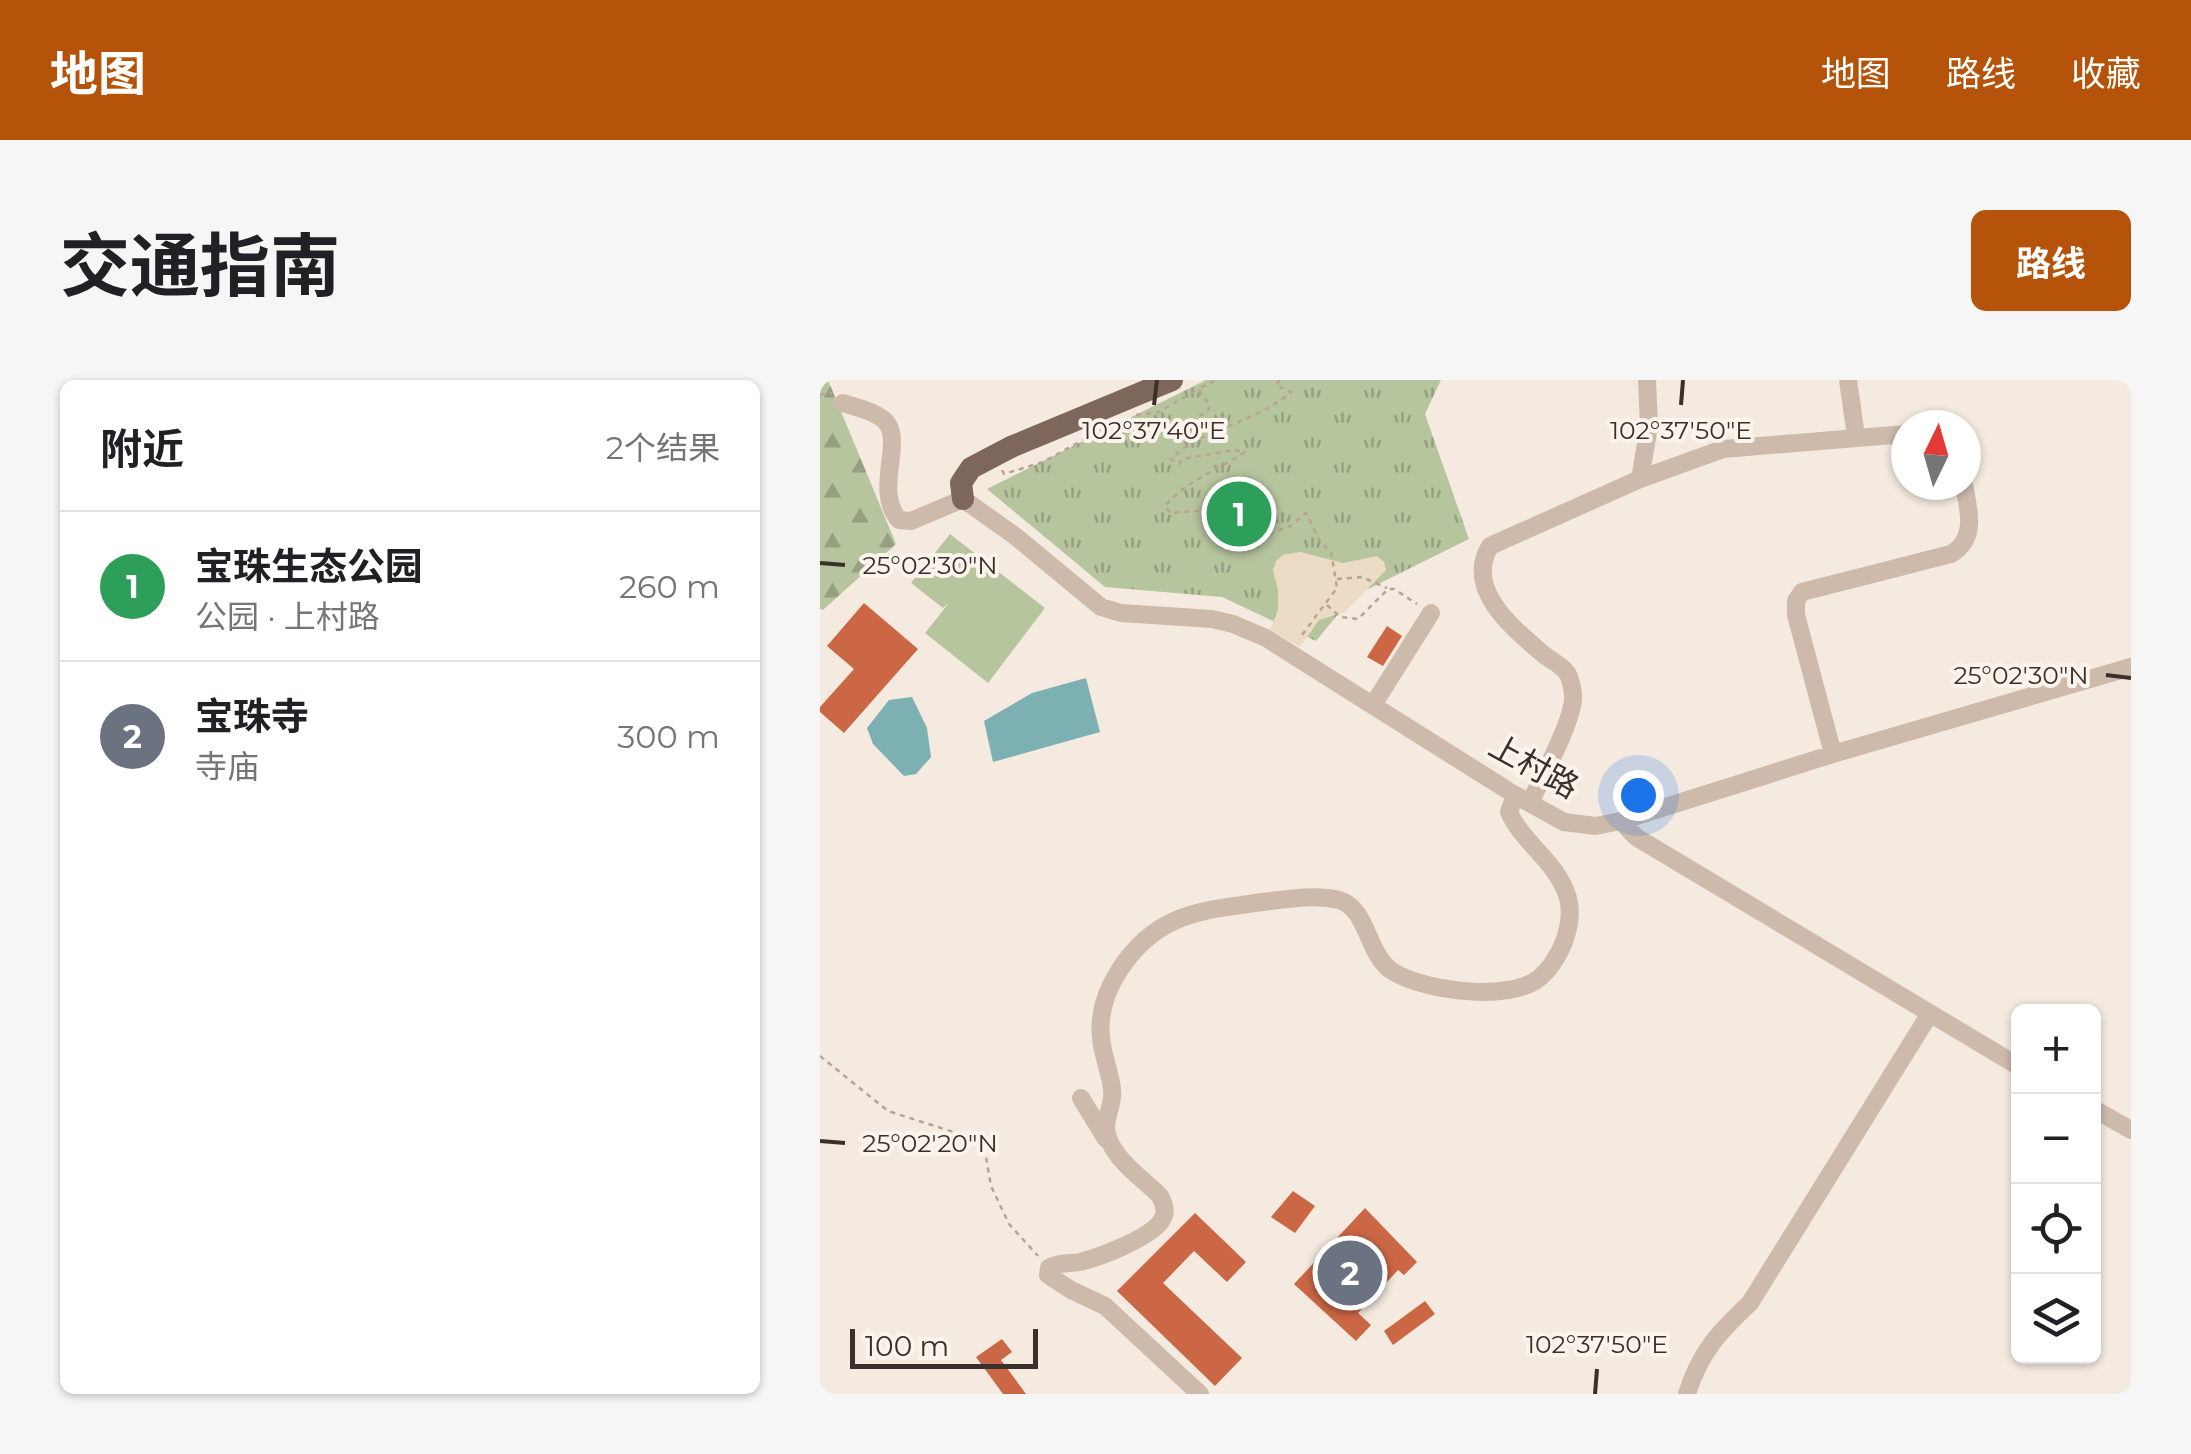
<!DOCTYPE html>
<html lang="zh">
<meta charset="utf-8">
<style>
body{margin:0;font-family:Montserrat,"Noto Sans SC",sans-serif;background:#f6f6f6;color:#202124}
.controls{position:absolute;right:30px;bottom:30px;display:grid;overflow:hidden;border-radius:15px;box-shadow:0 2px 8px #0004}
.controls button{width:90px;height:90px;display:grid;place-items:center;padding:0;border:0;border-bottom:2px solid #e0e0e0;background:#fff;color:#202124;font:50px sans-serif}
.compass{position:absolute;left:1071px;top:30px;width:90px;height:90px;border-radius:50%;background:#fff;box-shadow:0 2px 8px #0004;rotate:5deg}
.scale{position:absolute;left:30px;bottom:25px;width:188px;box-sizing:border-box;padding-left:10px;border:5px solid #3a2f2a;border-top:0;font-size:28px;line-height:35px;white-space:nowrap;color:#3a2f2a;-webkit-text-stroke:8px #fbf4ec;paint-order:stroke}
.you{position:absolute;left:818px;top:415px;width:35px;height:35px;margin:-25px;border:8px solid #fff;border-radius:50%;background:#1a73e8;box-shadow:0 0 0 15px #1a73e833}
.badge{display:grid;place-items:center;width:65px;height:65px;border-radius:50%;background:#b45309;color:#fff;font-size:32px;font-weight:700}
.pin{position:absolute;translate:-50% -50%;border:5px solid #fff;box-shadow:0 2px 10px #0006}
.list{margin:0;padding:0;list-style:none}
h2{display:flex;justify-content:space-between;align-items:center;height:130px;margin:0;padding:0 40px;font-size:42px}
h2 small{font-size:32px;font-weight:400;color:#757577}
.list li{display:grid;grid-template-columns:65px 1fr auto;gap:30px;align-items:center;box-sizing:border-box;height:150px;padding:0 40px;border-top:2px solid #e0e0e0}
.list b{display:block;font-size:38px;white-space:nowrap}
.list p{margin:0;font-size:32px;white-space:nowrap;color:#757577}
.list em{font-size:32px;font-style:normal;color:#757577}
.icon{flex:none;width:55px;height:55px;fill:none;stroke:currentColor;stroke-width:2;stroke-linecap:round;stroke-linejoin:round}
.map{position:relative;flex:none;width:1311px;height:1014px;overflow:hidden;border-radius:15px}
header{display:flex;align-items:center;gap:60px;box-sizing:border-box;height:140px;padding:0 50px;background:#b45309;color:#fff}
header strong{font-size:48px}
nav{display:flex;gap:55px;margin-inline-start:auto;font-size:35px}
.intro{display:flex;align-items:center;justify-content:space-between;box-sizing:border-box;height:240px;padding:0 60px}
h1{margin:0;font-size:70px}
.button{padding:25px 45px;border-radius:15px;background:#b45309;color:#fff;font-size:35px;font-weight:700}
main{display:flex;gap:60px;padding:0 60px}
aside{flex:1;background:#fff;border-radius:15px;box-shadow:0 2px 8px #0004}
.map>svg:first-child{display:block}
.forest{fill:url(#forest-firs)}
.park{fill:url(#park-tufts)}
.garden{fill:#b7c59e}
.plaza{fill:#eddcc5}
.water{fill:#7cb0b3}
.building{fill:#cc6745}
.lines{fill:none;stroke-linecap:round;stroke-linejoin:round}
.path{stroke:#b9a494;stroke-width:2.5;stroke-dasharray:5 5;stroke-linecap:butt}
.minor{stroke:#cdbaaa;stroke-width:18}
.major{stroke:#7d665a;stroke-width:22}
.ticks{fill:none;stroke:#3a2f2a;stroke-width:4}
.labels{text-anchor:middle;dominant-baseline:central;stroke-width:8;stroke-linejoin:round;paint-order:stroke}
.street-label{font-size:32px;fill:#3a2f2a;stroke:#fbf4ec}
.ticks-label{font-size:25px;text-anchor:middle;fill:#3a2f2a;stroke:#fbf4ec;stroke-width:8;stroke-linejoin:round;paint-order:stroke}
</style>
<header>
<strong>地图</strong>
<nav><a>地图</a><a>路线</a><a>收藏</a></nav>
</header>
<div class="intro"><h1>交通指南</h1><a class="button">路线</a></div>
<main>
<aside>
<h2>附近<small>2个结果</small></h2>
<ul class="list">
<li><span class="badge" style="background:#2e9e5b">1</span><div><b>宝珠生态公园</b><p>公园 · 上村路</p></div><em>260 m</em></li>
<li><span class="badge" style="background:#6b7280">2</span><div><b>宝珠寺</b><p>寺庙</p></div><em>300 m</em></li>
</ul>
</aside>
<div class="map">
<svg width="1311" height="1014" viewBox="0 0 1311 1014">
<defs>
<pattern id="forest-firs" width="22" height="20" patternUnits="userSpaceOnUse" patternTransform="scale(2.5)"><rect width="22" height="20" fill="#b7c59e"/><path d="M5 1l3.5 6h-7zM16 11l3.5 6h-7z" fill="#96a081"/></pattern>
<pattern id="park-tufts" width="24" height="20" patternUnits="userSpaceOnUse" patternTransform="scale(2.5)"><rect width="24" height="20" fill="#b7c59e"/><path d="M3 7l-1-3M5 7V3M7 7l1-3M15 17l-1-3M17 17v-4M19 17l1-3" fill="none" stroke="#96a081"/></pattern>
</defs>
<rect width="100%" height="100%" fill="#f4eadf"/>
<path class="forest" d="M 0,0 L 8,0 L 76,164 L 3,230 L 0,229 Z"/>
<path class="park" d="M 386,0 L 621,0 L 605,34 L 649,159 L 532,217 L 496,261 L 402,217 L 285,207 L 167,109 Z"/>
<path class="garden" d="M 130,154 L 225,228 L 168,303 L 105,253 L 129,223 L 123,228 L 91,203 Z"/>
<path class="plaza" d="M 480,172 L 523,183 L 557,176 L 564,182 L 566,190 L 525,232 L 499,240 L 480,267 L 450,250 L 458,229 L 458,210 L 453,190 L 456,181 L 463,175 Z"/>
<path class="water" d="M 266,298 L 280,352 L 173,382 L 164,341 L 212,313 Z
M 92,317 L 107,348 L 111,377 L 96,394 L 84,396 L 53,364 L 47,348 L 69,320 Z"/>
<path class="building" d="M 44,223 L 98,269 L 24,353 L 0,332 L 0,327 L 34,289 L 7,266 Z
M 567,246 L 582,256 L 563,286 L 547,277 Z
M 473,811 L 495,826 L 475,853 L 451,837 Z
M 545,828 L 597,882 L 584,895 L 578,890 L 538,933 L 551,945 L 536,961 L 474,904 Z
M 375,833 L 426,882 L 407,902 L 374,871 L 343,903 L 422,978 L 395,1006 L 297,911 Z
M 605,921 L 615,934 L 573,965 L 564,951 Z
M 182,959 L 192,972 L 181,980 L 206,1014 L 183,1014 L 156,977 Z"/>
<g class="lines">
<path class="path" d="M 460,0 L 456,5 L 471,12 C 435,44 381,48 351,79 L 359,84 L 363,79 L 413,70 L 425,72 C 398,90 366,101 345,126 L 350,133 L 389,130 L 408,139 L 445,131 L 447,155 L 470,146 L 486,133 L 501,163 L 511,171 L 517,208 L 479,259
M 0,15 L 9,12 L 12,14
M 316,35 L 339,32 L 378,9
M 377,58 L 369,48 L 370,41 L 387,32 L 390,26 L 378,9 L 396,0
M 182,90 L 184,94 L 223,82 L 281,50
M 517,199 L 542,197 L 567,208
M 507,225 L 520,237 L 538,239 L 568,209 L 574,209 L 597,224
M 0,676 L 68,731 L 149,757 L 160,766 L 166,777 L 171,806 L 189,844 L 218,876"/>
<path class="minor" d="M 1028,0 L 1036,56
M 23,23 C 34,27 50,30 60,37 C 90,55 51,107 79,140 L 91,141 L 143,119 L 195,156 L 281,227 L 301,233 L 392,239 L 413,244 L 446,258 L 695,415 L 744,442 L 775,446 L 801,441 L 1013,374 L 1311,287
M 820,99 L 829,46 L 827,0
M 553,325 L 611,233
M 1013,374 L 976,235 L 976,221 L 982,212 L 1131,174 C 1157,159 1149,131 1144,105
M 710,423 C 721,399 755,338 753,315 C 753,310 750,297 747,293 C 742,285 730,280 723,274 C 693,248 644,209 670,166 L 820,99 L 903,69 L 1086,54
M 801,441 L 816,457 L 1198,686
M 261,718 L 286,759
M 1274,729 L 1311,750
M 380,1014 L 285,926 L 251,910 L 228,895 L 229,888 C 239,882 249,884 260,882 C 280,877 334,857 343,838 C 347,830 343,822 340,816 C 321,797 286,774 286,746 C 287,733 294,721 292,709 C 290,691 282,674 281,657 C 276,611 313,560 354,541 C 380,529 415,526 443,522 C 466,519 496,514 519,520 C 548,528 547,575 572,591 C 603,611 687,622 718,599 C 730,590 738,576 744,562 C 749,548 752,533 748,518 C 737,481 703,464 689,432 L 695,415
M 867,1014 C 880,972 899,952 930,923 L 1109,635"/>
<path class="major" d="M 143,119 L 141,103 L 151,88 L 191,67 L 352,0"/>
</g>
<path class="ticks" d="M 334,25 L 337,0M 861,25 L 863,0M 0,183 L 25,185M 1286,295 L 1311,298M 0,761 L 25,763M 775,1014 L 777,989"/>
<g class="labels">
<g class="street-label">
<text transform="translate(714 386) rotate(29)">上村路</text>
</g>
</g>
<g class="ticks-label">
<text x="334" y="59">102°37'40"E</text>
<text x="861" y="59">102°37'50"E</text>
<text x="110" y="194">25°02'30"N</text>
<text x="1201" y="304">25°02'30"N</text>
<text x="110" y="772">25°02'20"N</text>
<text x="777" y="973">102°37'50"E</text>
</g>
</svg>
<div class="controls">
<button>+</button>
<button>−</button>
<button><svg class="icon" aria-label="locate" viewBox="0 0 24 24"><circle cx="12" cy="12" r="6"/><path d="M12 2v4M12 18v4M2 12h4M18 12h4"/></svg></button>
<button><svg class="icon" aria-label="layers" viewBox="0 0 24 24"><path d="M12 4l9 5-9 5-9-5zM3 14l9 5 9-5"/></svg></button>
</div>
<svg class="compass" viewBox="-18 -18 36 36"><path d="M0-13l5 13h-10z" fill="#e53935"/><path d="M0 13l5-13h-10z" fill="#757577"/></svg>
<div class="scale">100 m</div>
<div class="you"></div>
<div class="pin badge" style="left:419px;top:134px;background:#2e9e5b">1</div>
<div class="pin badge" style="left:530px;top:893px;background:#6b7280">2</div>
</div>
</main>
